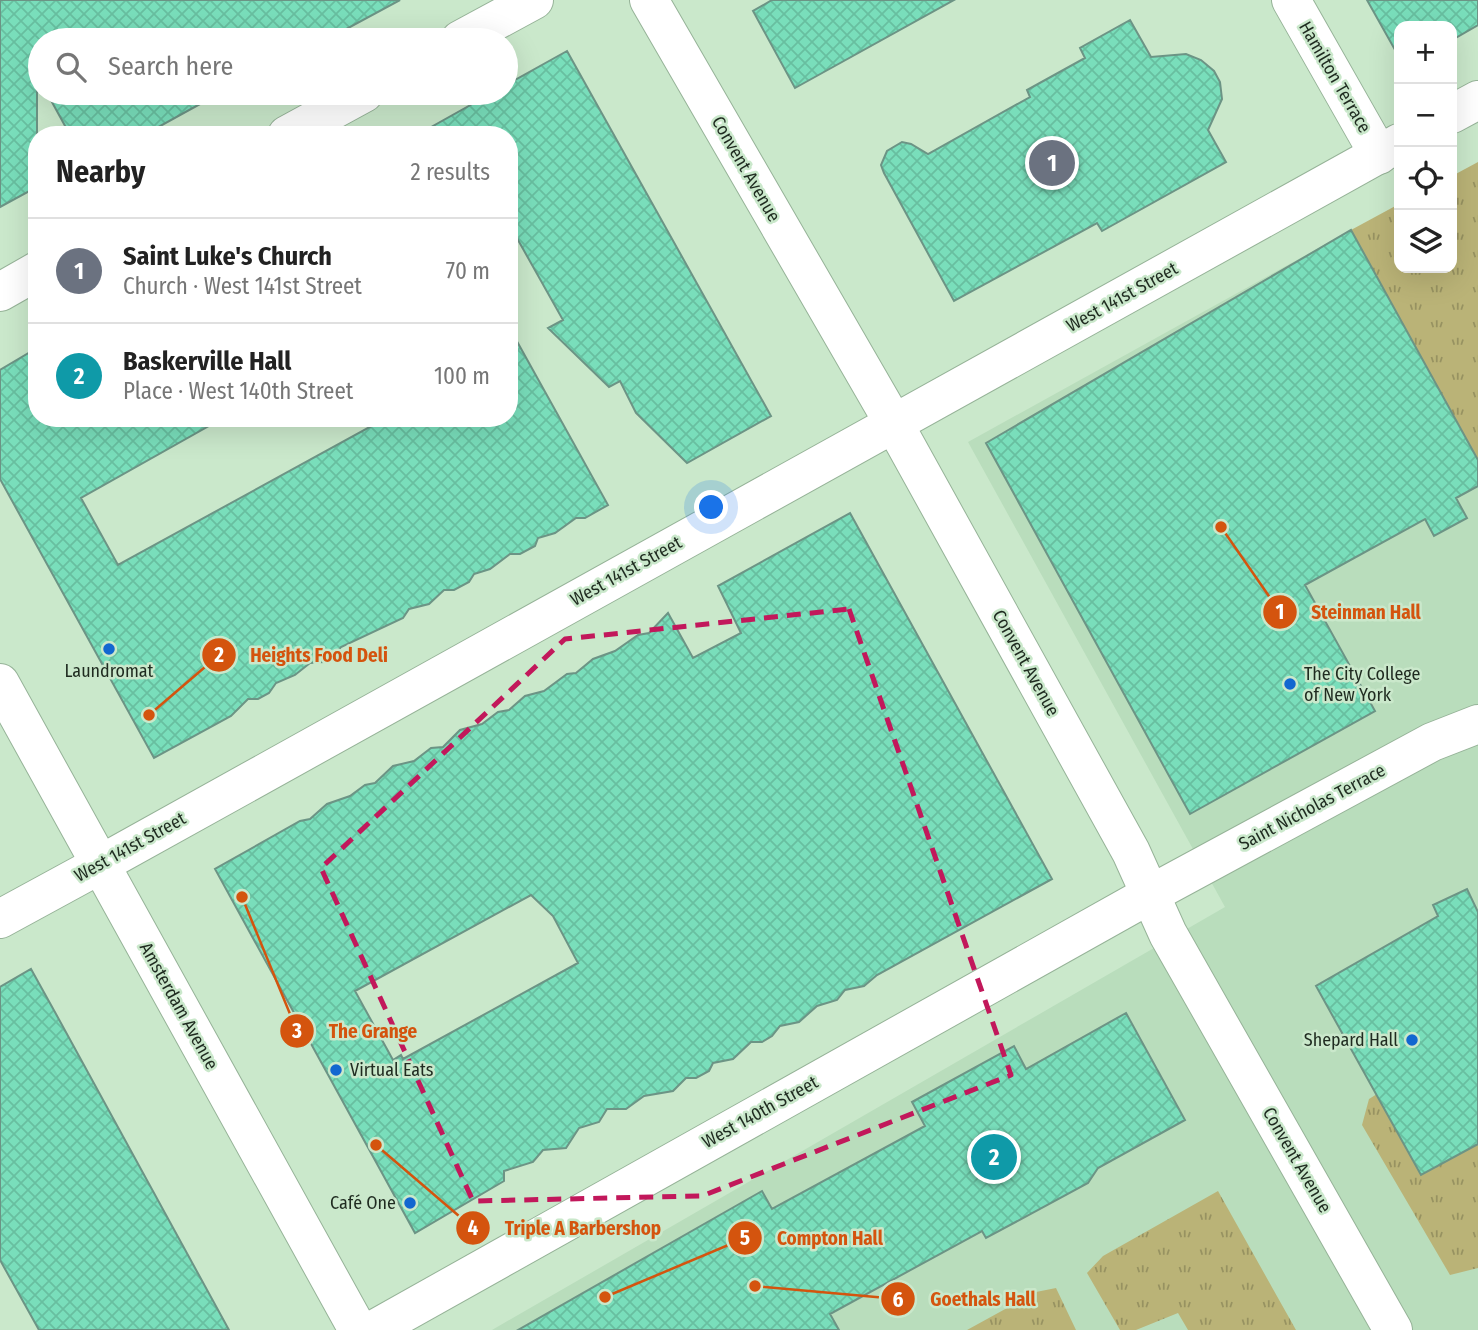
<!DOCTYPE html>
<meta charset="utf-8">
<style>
body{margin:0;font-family:"Fira Sans Condensed",sans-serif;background:#f6f6f6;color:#222}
.controls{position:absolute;right:21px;top:21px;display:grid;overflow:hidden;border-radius:14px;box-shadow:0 7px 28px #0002}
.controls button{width:63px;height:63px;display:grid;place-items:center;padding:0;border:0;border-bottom:2px solid #e0e0e0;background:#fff;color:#222;font:35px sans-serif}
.you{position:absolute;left:712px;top:508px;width:24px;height:24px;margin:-18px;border:5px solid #fff;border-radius:50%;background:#1a73e8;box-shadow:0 0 0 10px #1a73e833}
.badge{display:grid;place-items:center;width:46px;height:46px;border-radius:50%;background:#1267d0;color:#fff;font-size:23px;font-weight:700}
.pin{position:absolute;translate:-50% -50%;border:4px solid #fff;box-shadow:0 2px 7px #0006}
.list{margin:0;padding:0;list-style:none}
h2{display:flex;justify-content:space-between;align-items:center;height:91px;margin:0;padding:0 28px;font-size:30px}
h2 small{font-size:23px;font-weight:400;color:#767676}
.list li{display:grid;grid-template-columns:46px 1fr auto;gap:21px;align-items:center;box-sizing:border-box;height:105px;padding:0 28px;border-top:2px solid #e0e0e0}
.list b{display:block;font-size:26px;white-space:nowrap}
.list p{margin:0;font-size:23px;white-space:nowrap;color:#767676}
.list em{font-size:23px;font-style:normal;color:#767676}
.icon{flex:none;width:38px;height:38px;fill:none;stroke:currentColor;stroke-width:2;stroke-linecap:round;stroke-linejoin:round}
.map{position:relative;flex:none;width:1478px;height:1330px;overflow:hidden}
.search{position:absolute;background:#fff;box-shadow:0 7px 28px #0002;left:28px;top:28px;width:490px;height:77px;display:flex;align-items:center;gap:18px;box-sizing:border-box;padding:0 24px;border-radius:38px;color:#767676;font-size:26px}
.panel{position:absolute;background:#fff;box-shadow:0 7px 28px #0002;left:28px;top:126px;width:490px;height:301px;border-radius:28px}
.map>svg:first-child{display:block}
.built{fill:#b9ddbc}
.park{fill:url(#park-tufts)}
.building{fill:url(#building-cross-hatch);stroke:#6c9485;stroke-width:2;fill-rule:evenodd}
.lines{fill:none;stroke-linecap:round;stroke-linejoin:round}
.street-casing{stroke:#96b398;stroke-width:40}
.secondary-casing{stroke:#96b398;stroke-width:40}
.street{stroke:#fff;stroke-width:38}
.secondary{stroke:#fff;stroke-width:38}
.marked{fill:none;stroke:#c2185b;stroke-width:5;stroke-dasharray:14 9;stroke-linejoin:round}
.poi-dot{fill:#1267d0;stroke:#cae8cb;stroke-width:2.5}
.labels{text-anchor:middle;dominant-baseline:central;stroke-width:5;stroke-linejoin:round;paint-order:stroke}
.street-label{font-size:18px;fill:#1f2b20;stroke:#cae8cb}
.poi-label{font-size:18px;fill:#1f2b20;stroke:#cae8cb;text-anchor:start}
.leader{fill:none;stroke:#d4540e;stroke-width:2.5}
.callout-dot{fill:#d4540e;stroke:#cae8cb;stroke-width:2.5}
.mark-label{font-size:21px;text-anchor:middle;font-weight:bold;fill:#fff}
.callout-label{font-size:19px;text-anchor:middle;font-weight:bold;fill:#d4540e;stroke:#cae8cb;stroke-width:5;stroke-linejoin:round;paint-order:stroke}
</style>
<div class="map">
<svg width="1478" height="1330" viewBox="0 0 1478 1330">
<defs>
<pattern id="park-tufts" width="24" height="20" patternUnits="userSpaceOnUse" patternTransform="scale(1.75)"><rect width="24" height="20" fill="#bab377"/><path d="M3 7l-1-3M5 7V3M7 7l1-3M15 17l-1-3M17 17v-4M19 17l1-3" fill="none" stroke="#979261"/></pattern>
<pattern id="building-cross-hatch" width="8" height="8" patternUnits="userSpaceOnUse" patternTransform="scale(1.75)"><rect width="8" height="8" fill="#79debb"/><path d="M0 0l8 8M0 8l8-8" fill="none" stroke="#68bfa0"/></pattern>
</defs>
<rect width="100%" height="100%" fill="#cae8cb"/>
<path class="built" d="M 1351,230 L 1478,460 L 1478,1330 L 492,1330 L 1225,907 L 968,442 Z"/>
<path class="park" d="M 1478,162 L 1478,460 L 1351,230 L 1399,204 L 1399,268 L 1452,268 L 1452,176 Z
M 1377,1094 L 1478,1144 L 1478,1268 L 1450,1275 L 1362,1125 L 1369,1099 Z
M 1218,1191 L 1296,1330 L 1188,1330 L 1178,1313 L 1136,1330 L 1120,1330 L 1087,1273 L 1103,1256 Z
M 1056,1288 L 1076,1330 L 967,1330 L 1036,1292 Z"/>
<path class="building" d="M 0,0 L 400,0 L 326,40 L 40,40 L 40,81 L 37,74 L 37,187 L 0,207 Z
M 772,0 L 954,0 L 795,88 L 753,11 Z
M 1367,0 L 1478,0 L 1478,25 L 1452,40 L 1452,26 L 1399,26 L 1399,57 Z
M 1130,20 L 1151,57 L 1186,54 L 1201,60 L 1214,71 L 1220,82 L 1222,99 L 1208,130 L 1226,162 L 1102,231 L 1097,223 L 954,301 L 884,173 L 881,165 L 887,151 L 902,142 L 911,144 L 928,154 L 1030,97 L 1027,90 L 1085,58 L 1080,48 Z
M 567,51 L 771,416 L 687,463 L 636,413 L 620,381 L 609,387 L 548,328 L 563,320 L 509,224 L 509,135 L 417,135 L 492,93 L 506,93 L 506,85 Z
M 47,93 L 220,93 L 144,135 L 70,135 Z
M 1351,230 L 1478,460 L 1478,486 L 1456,498 L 1467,518 L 1434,536 L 1425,519 L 1305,585 L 1375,711 L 1190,814 L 986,443 Z
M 509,327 L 608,505 L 585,518 L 576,518 L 555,533 L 538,538 L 535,546 L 520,554 L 510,554 L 490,569 L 474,574 L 469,582 L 454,590 L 444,590 L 429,604 L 409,609 L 403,618 L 341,647 L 336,654 L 324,662 L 310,663 L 295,675 L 276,683 L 269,693 L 258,699 L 248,699 L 231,716 L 154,758 L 0,479 L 0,370 L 37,348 L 37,418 L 223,418 L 81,498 L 118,565 L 386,418 L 509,418 Z
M 850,513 L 1052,879 L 877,975 L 864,986 L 845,990 L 837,1000 L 817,1006 L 799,1022 L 780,1026 L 772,1036 L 762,1042 L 751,1042 L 733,1059 L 713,1063 L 709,1071 L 696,1078 L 686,1078 L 673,1091 L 644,1096 L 626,1109 L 607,1109 L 599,1122 L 579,1128 L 566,1148 L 543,1150 L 533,1162 L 504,1171 L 504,1181 L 415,1233 L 215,869 L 300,821 L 310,819 L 327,804 L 350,796 L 365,785 L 375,783 L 393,766 L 414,761 L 431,748 L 443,747 L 460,730 L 482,724 L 498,712 L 509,710 L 525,696 L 544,691 L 567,674 L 576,673 L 593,659 L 615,651 L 638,635 L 649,633 L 668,613 L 693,658 L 741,633 L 718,586 ZM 531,895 L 553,916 L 578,963 L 403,1059 L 401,1055 L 393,1060 L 355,991 Z
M 1467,889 L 1478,912 L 1478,1144 L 1421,1175 L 1316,986 L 1438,916 L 1433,905 Z
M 31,969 L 56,1014 L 229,1330 L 39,1330 L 0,1260 L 0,987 Z
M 1126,1013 L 1185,1120 L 1098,1168 L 1088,1183 L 986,1238 L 982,1231 L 830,1314 L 839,1330 L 518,1330 L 762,1191 L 772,1209 L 925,1126 L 912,1102 L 1014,1046 L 1026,1069 Z"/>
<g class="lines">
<g class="street-casing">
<path id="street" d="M 1291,0 L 1379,155
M 460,40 L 534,0
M 287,135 L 364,93
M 0,292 L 37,271
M 0,919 L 101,864
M 373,1330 L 1149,895 L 1432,742 L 1478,724"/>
</g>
<g class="secondary-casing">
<path id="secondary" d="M 649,0 L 893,422 L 1131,852 L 1168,934 L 1393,1330
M 1452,114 L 1478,100
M 0,683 L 358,1330
M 101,864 L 1399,143"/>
</g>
<use href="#street" class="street"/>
<use href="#secondary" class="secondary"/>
</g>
<path class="marked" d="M 849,609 L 1011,1075 L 702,1196 L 473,1201 L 321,868 L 565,639 Z"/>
<g class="poi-dot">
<circle cx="109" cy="649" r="7"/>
<circle cx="1290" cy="684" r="7"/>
<circle cx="1412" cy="1040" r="7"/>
<circle cx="336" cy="1070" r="7"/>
<circle cx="410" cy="1203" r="7"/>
</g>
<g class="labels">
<g class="street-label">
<text transform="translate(1335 77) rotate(60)">Hamilton Terrace</text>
<text transform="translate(746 169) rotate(60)">Convent Avenue</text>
<text transform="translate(1122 297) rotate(-29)">West 141st Street</text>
<text transform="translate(626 571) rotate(-29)">West 141st Street</text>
<text transform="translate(1026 663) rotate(61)">Convent Avenue</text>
<text transform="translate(1312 807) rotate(-28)">Saint Nicholas Terrace</text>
<text transform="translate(130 847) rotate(-29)">West 141st Street</text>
<text transform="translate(179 1006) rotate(61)">Amsterdam Avenue</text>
<text transform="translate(760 1112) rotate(-29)">West 140th Street</text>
<text transform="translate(1297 1160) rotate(60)">Convent Avenue</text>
</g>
<g class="poi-label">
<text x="109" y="671" text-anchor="middle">Laundromat</text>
<text x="1304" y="674">The City College<tspan x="1304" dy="21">of New York</tspan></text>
<text x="1398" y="1040" text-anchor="end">Shepard Hall</text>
<text x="350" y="1070">Virtual Eats</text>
<text x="396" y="1203" text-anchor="end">Café One</text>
</g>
</g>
<path class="leader" d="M1221 527L1280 612M149 715L219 655M242 897L297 1031M376 1145L473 1228M605 1297L745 1238M755 1286L898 1299"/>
<g class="callout-dot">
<circle cx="1221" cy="527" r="7"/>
<circle cx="149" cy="715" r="7"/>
<circle cx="242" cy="897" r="7"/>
<circle cx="376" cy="1145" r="7"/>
<circle cx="605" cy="1297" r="7"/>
<circle cx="755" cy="1286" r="7"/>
<circle cx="1280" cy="612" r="18"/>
<circle cx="219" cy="655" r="18"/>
<circle cx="297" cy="1031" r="18"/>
<circle cx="473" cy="1228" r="18"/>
<circle cx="745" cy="1238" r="18"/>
<circle cx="898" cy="1299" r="18"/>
</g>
<g class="mark-label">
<text x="1280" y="619">1</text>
<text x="219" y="662">2</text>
<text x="297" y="1038">3</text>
<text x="473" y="1235">4</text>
<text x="745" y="1245">5</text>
<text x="898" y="1307">6</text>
</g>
<g class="callout-label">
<text x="1366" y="619">Steinman Hall</text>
<text x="319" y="662">Heights Food Deli</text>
<text x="373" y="1038">The Grange</text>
<text x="583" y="1235">Triple A Barbershop</text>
<text x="830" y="1245">Compton Hall</text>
<text x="983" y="1306">Goethals Hall</text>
</g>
</svg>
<div class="controls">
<button>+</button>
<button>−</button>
<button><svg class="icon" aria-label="locate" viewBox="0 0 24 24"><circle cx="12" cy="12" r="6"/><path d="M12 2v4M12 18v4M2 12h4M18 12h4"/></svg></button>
<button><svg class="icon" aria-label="layers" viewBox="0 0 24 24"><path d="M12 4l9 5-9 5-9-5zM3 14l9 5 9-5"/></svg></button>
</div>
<div class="you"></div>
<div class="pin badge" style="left:1052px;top:163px;background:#6b7280">1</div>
<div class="pin badge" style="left:994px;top:1157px;background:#0f9aa8">2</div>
<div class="search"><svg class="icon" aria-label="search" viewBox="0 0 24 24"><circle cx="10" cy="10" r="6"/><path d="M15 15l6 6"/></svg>Search here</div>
<section class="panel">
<h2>Nearby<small>2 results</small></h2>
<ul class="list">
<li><span class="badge" style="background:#6b7280">1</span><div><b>Saint Luke's Church</b><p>Church · West 141st Street</p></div><em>70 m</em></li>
<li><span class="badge" style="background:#0f9aa8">2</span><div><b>Baskerville Hall</b><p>Place · West 140th Street</p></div><em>100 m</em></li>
</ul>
</section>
</div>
